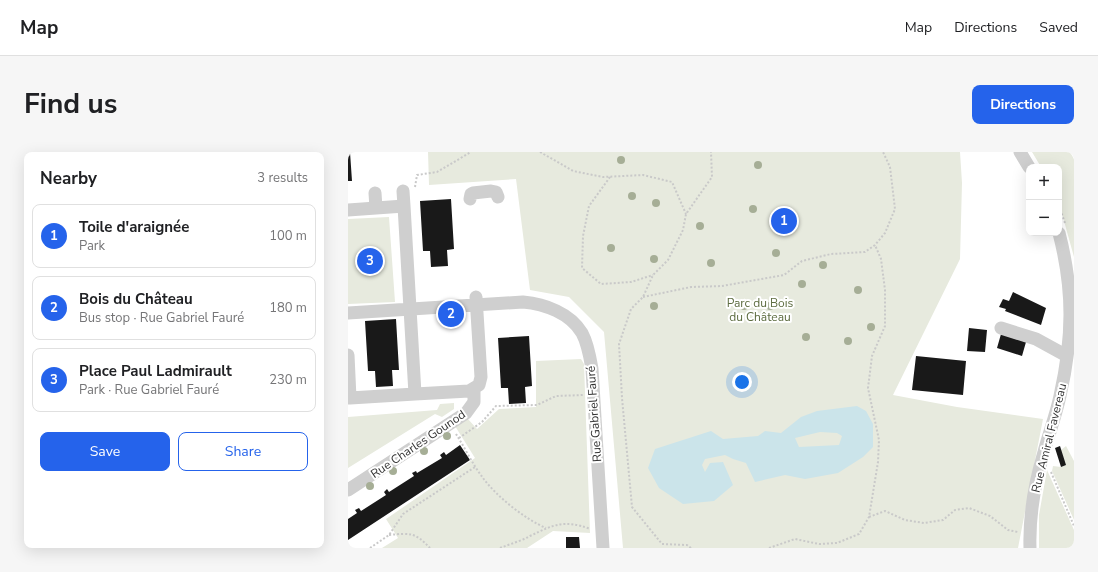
<!DOCTYPE html>
<meta charset="utf-8">
<style>
body{margin:0;font-family:"Nunito Sans",sans-serif;background:#f6f6f6;color:#202124}
.controls{position:absolute;right:12px;top:12px;display:grid;overflow:hidden;border-radius:8px;box-shadow:0 4px 16px #0002}
.controls button{width:36px;height:36px;display:grid;place-items:center;padding:0;border:0;border-bottom:1px solid #e0e0e0;background:#fff;color:#202124;font:20px sans-serif}
.you{position:absolute;left:394px;top:230px;width:14px;height:14px;margin:-10px;border:3px solid #fff;border-radius:50%;background:#1a73e8;box-shadow:0 0 0 6px #1a73e833}
.badge{display:grid;place-items:center;width:26px;height:26px;border-radius:50%;background:#2563eb;color:#fff;font-size:13px;font-weight:700}
.pin{position:absolute;translate:-50% -50%;border:2px solid #fff;box-shadow:0 1px 4px #0006}
.list{margin:0;padding:0;list-style:none}
h2{display:flex;justify-content:space-between;align-items:center;height:52px;margin:0;padding:0 16px;font-size:17px}
h2 small{font-size:13px;font-weight:400;color:#757577}
.list li{display:grid;grid-template-columns:26px 1fr auto;gap:12px;align-items:center;box-sizing:border-box;height:64px;margin:0 8px 8px;padding:0 8px;border:1px solid #e0e0e0;border-radius:8px}
.list b{display:block;font-size:15px;white-space:nowrap}
.list p{margin:0;font-size:13px;white-space:nowrap;color:#757577}
.list em{font-size:13px;font-style:normal;color:#757577}
.actions{display:flex;gap:8px;padding:12px 16px}
.actions a{flex:1;padding:9px 0;border:1px solid #2563eb;border-radius:8px;text-align:center;font-size:14px;color:#2563eb}
.actions .main{background:#2563eb;color:#fff}
.map{position:relative;flex:none;width:726px;height:396px;overflow:hidden;border-radius:8px}
header{display:flex;align-items:center;gap:24px;box-sizing:border-box;height:56px;padding:0 20px;background:#fff;border-bottom:1px solid #e0e0e0}
header strong{font-size:19px}
nav{display:flex;gap:22px;margin-inline-start:auto;font-size:14px}
.intro{display:flex;align-items:center;justify-content:space-between;box-sizing:border-box;height:96px;padding:0 24px}
h1{margin:0;font-size:28px}
.button{padding:10px 18px;border-radius:8px;background:#2563eb;color:#fff;font-size:14px;font-weight:700}
main{display:flex;gap:24px;padding:0 24px}
aside{flex:1;background:#fff;border-radius:8px;box-shadow:0 4px 16px #0002}
.map>svg:first-child{display:block}
.green{fill:#e7eade}
.water{fill:#cbe4ea;fill-rule:evenodd}
.building{fill:#191919}
.lines{fill:none;stroke-linecap:round;stroke-linejoin:round}
.path{stroke:#c9c9c9;stroke-width:2;stroke-dasharray:2 2;stroke-linecap:butt}
.minor{stroke:#cfcfcf;stroke-width:13}
.tree{fill:#a6ae96}
.labels{text-anchor:middle;dominant-baseline:central;stroke-width:4;stroke-linejoin:round;paint-order:stroke}
.park-label{font-size:12px;fill:#5d6c40;stroke:#fff}
.street-label{font-size:12px;fill:#323232;stroke:#fff}
</style>
<header>
<strong>Map</strong>
<nav><a>Map</a><a>Directions</a><a>Saved</a></nav>
</header>
<div class="intro"><h1>Find us</h1><a class="button">Directions</a></div>
<main>
<aside>
<h2>Nearby<small>3 results</small></h2>
<ul class="list">
<li><span class="badge">1</span><div><b>Toile d'araignée</b><p>Park</p></div><em>100 m</em></li>
<li><span class="badge">2</span><div><b>Bois du Château</b><p>Bus stop · Rue Gabriel Fauré</p></div><em>180 m</em></li>
<li><span class="badge">3</span><div><b>Place Paul Ladmirault</b><p>Park · Rue Gabriel Fauré</p></div><em>230 m</em></li>
</ul>
<div class="actions"><a class="main">Save</a><a>Share</a></div>
</aside>
<div class="map">
<svg width="726" height="396" viewBox="0 0 726 396">
<rect width="100%" height="100%" fill="#fff"/>
<path class="green" d="M 80,0 L 612,0 L 614,31 L 612,107 L 545,243 L 609,255 L 695,267 L 670,396 L 275,396 L 256,180 L 221,145 L 182,138 L 168,27 L 81,33 Z
M 684,0 L 722,0 L 726,7 L 726,105 L 711,51 L 711,15 L 693,15 Z
M 41,65 L 47,150 L 0,152 L 0,67 Z
M 233,207 L 236,212 L 242,381 L 205,379 L 179,396 L 34,396 L 50,386 L 38,367 L 127,306 L 107,274 L 119,266 L 129,277 L 151,257 L 188,255 L 188,209 Z
M 106,251 L 106,257 L 94,265 L 87,262 L 0,316 L 0,265 L 89,258 L 92,252 Z
M 718,294 L 726,309 L 726,368 L 704,319 L 705,314 L 713,315 L 713,298 Z
M 699,318 L 726,378 L 726,396 L 691,396 L 691,363 Z"/>
<path class="water" d="M 509,254 L 518,259 L 525,272 L 525,295 L 515,305 L 490,321 L 457,327 L 437,323 L 407,330 L 398,311 L 385,307 L 377,303 L 357,307 L 354,313 L 357,320 L 362,311 L 375,310 L 385,333 L 366,349 L 335,352 L 311,336 L 300,316 L 307,297 L 363,279 L 375,287 L 410,284 L 417,279 L 433,281 L 453,265 L 469,259 ZM 472,280 L 489,281 L 494,284 L 491,293 L 451,295 L 447,286 Z"/>
<path class="building" d="M 0,0 L 2,0 L 4,29 L 0,29 Z
M 103,47 L 106,97 L 99,98 L 100,114 L 83,115 L 82,99 L 75,99 L 72,49 Z
M 665,140 L 698,156 L 693,173 L 657,159 L 658,157 L 651,155 L 655,147 L 661,149 Z
M 48,167 L 51,218 L 44,218 L 45,234 L 28,235 L 27,219 L 20,219 L 17,169 Z
M 621,176 L 639,178 L 637,200 L 619,199 Z
M 653,182 L 678,190 L 674,204 L 649,196 Z
M 181,184 L 184,234 L 177,235 L 178,251 L 161,252 L 160,236 L 153,236 L 150,186 Z
M 568,204 L 618,209 L 615,243 L 564,238 Z
M 112,293 L 122,308 L 0,388 L 0,367 L 9,361 L 7,358 L 11,356 L 13,359 L 38,343 L 36,340 L 39,337 L 41,340 L 66,324 L 64,321 L 68,319 L 69,321 L 94,306 L 92,303 L 96,300 L 98,303 Z
M 712,294 L 718,313 L 713,315 L 707,296 Z
M 218,385 L 231,385 L 232,396 L 218,396 Z"/>
<g class="lines">
<path class="path" d="M 192,0 L 225,19 L 255,25 L 295,23 L 324,30 L 338,62
M 262,25 L 241,54 L 235,84 L 234,116 L 253,132 L 283,130 L 305,123
M 67,35 L 69,23 L 89,20 L 123,0
M 711,54 L 717,71
M 295,145 L 343,135 L 374,134 L 436,123 L 454,109 L 483,102 L 517,100 L 527,93 L 537,81 L 547,57 L 542,15 L 535,0
M 108,282 C 117,296 125,313 135,326 C 149,345 177,367 198,376
M 111,286 L 134,270 L 148,254 L 189,253 L 208,244 L 235,243
M 703,320 L 726,374
M 521,365 L 537,359 L 557,368 L 576,371 L 595,368 L 607,358 L 621,356 L 642,364 L 660,378 L 670,380
M 41,383 C 62,381 67,380 82,396
M 22,396 L 41,383 L 55,362 L 127,315
M 152,396 C 162,392 173,389 182,384 C 205,373 216,367 242,377
M 343,396 L 339,393 L 314,392 L 284,355 L 274,246 L 271,192 L 283,157 L 295,145 L 305,123 L 320,108 L 335,78 L 338,62 L 364,25 L 363,0
M 421,396 L 447,387 L 471,392 L 489,391 L 511,382 L 521,365 L 530,310 L 531,288 L 520,236 L 524,204 L 537,174 L 537,138 L 533,107 L 527,93"/>
<path class="minor" d="M 672,0 L 681,15
M 55,39 L 56,54
M 27,41 L 28,56
M 122,47 L 123,42 L 125,41 L 143,39 L 148,40 L 150,45
M 0,58 L 56,54 L 67,242 L 121,239 L 131,233 L 133,225 L 128,145
M 0,161 L 175,150 C 197,152 222,161 234,181 C 240,192 242,205 244,217 L 255,396
M 653,176 L 688,187 L 719,204
M 0,203 L 2,246 L 0,246
M 2,246 L 67,242
M 0,338 L 118,261 L 126,250 L 126,237
M 682,396 C 681,364 687,330 696,300 C 701,281 708,263 712,244 C 725,186 726,139 711,81"/>
</g>
<g class="tree">
<circle cx="273" cy="8" r="4"/>
<circle cx="410" cy="13" r="4"/>
<circle cx="284" cy="44" r="4"/>
<circle cx="308" cy="51" r="4"/>
<circle cx="405" cy="57" r="4"/>
<circle cx="352" cy="74" r="4"/>
<circle cx="263" cy="96" r="4"/>
<circle cx="428" cy="101" r="4"/>
<circle cx="306" cy="107" r="4"/>
<circle cx="363" cy="111" r="4"/>
<circle cx="475" cy="113" r="4"/>
<circle cx="454" cy="132" r="4"/>
<circle cx="510" cy="138" r="4"/>
<circle cx="306" cy="154" r="4"/>
<circle cx="396" cy="154" r="4"/>
<circle cx="422" cy="154" r="4"/>
<circle cx="523" cy="175" r="4"/>
<circle cx="458" cy="185" r="4"/>
<circle cx="500" cy="189" r="4"/>
<circle cx="99" cy="284" r="4"/>
<circle cx="76" cy="299" r="4"/>
<circle cx="45" cy="319" r="4"/>
<circle cx="22" cy="334" r="4"/>
</g>
<g class="labels">
<g class="park-label">
<text x="412" y="151">Parc du Bois<tspan x="412" dy="14">du Château</tspan></text>
</g>
<g class="street-label">
<text transform="translate(246 262) rotate(-94)">Rue Gabriel Fauré</text>
<text transform="translate(701 286) rotate(-76)">Rue Amiral Favereau</text>
<text transform="translate(70 292) rotate(-34)">Rue Charles Gounod</text>
</g>
</g>
</svg>
<div class="controls">
<button>+</button>
<button>−</button>
</div>
<div class="you"></div>
<div class="pin badge" style="left:436px;top:69px">1</div>
<div class="pin badge" style="left:103px;top:162px">2</div>
<div class="pin badge" style="left:22px;top:109px">3</div>
</div>
</main>
